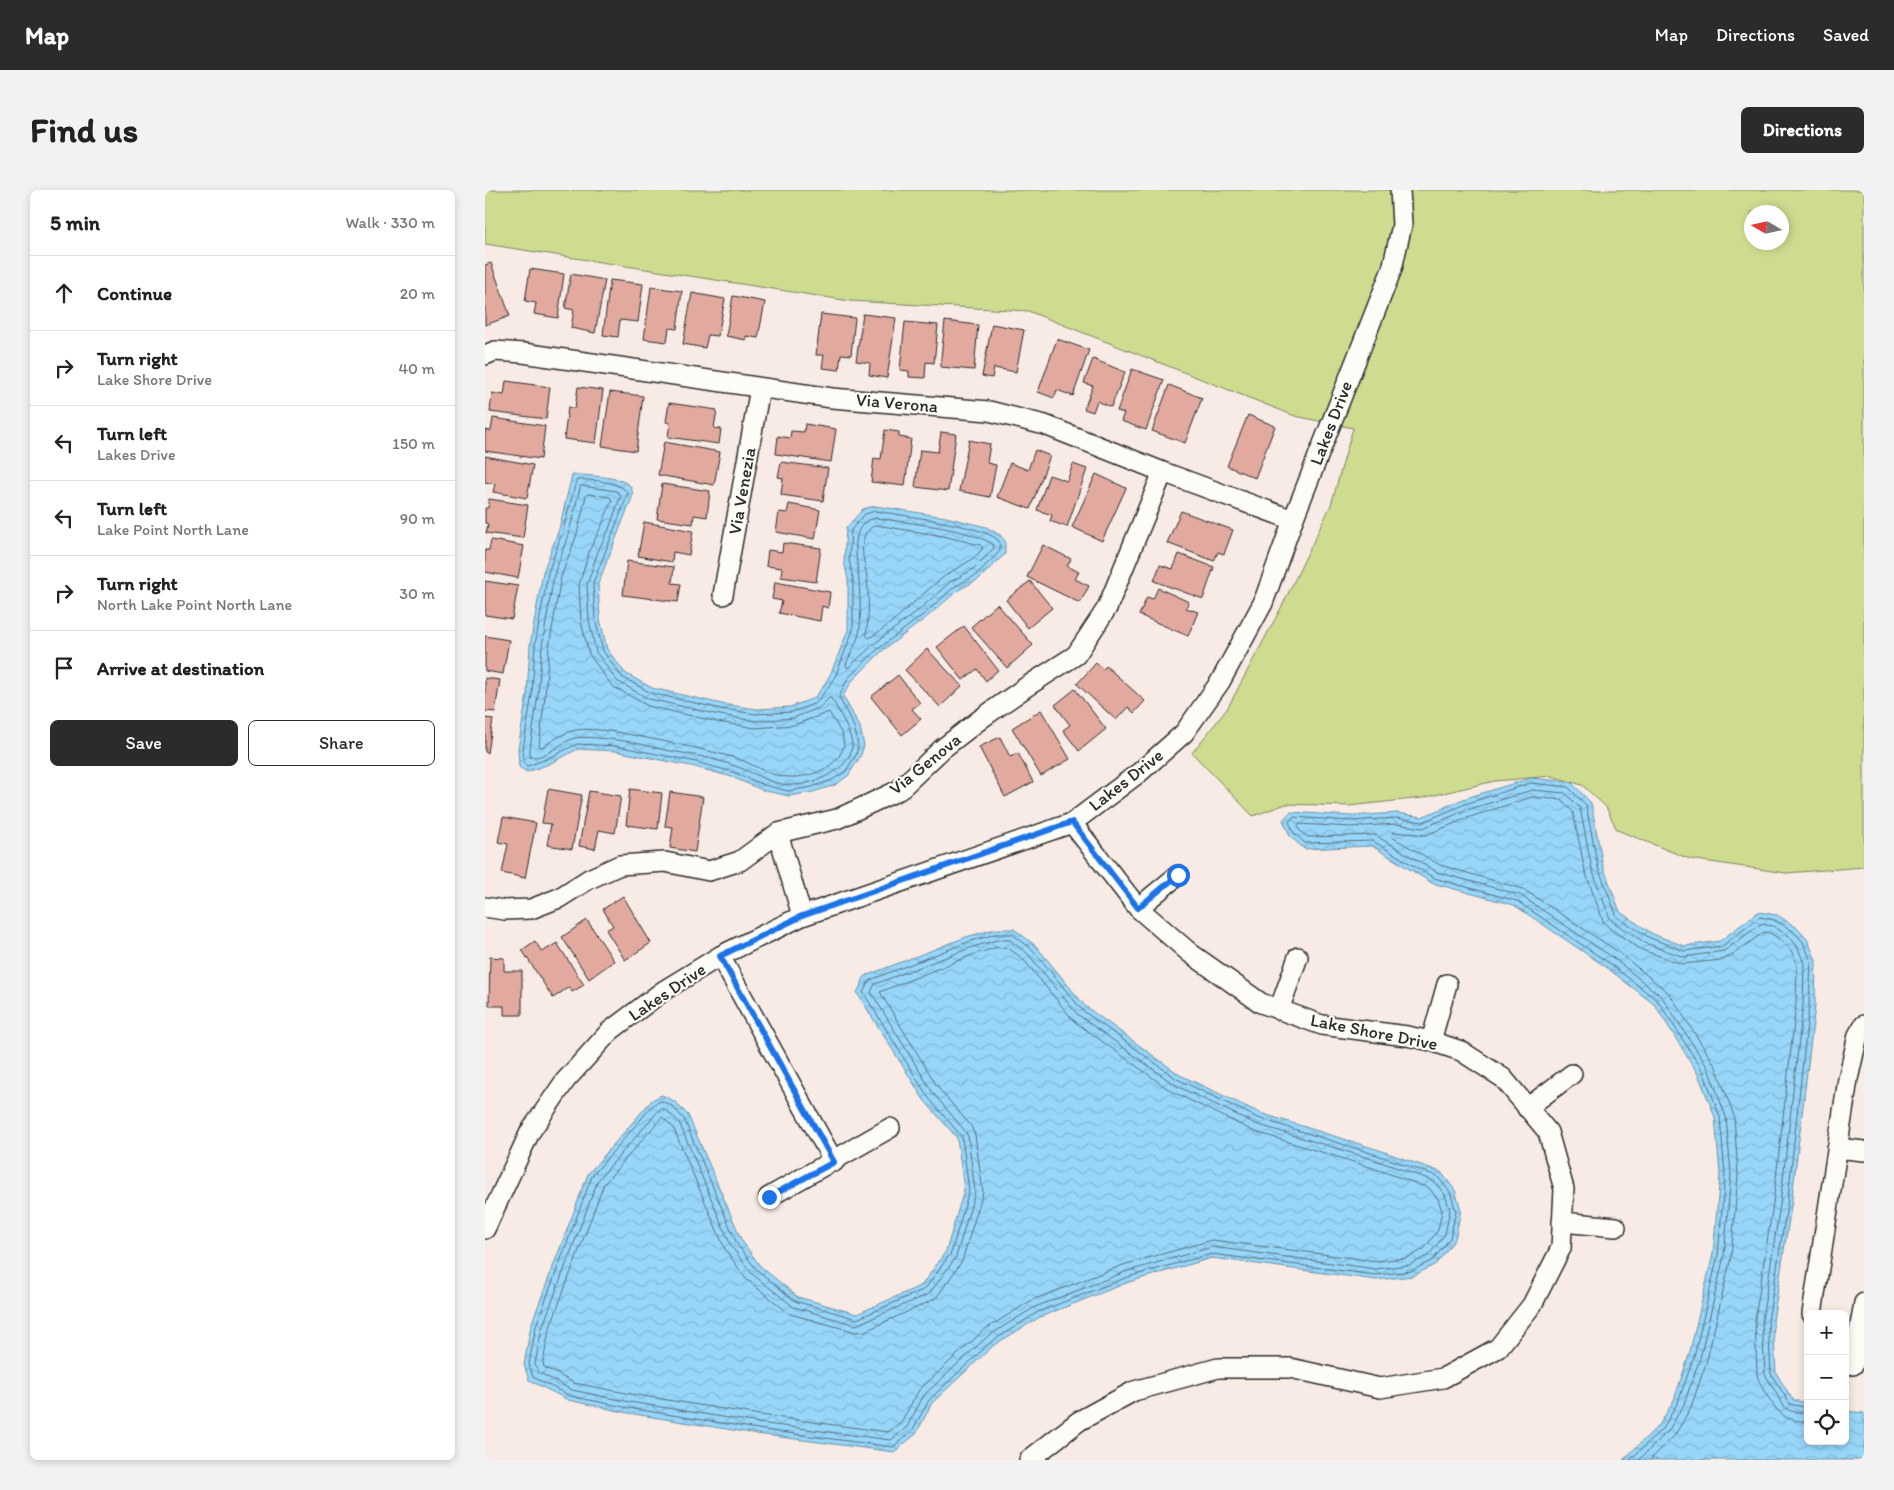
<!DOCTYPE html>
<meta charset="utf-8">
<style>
body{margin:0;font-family:Itim,sans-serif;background:#f2f2f2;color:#222}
.controls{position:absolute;right:15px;bottom:15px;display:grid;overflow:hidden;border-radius:8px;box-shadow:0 2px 8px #0003}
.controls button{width:45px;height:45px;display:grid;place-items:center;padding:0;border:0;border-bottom:1px solid #e0e0e0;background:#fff;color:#222;font:25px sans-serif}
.compass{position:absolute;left:1259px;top:15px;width:45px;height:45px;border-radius:50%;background:#fff;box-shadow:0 2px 8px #0003;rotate:279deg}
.stop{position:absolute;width:15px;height:15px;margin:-11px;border:4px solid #1a73e8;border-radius:50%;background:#fff}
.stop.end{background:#1a73e8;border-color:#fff;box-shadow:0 1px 5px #0008}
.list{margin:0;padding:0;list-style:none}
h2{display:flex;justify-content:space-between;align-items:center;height:65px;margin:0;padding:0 20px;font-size:21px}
h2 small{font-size:16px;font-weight:400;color:#767676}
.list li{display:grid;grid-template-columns:32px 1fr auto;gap:15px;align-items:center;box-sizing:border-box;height:75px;padding:0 20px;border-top:1px solid #e0e0e0}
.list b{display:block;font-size:19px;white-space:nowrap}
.list p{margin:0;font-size:16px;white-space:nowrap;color:#767676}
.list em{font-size:16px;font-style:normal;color:#767676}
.actions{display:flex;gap:10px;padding:15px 20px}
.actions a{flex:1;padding:11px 0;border:1px solid #2b2b2b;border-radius:8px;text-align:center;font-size:18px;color:#2b2b2b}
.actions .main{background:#2b2b2b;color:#fff}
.icon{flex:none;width:28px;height:28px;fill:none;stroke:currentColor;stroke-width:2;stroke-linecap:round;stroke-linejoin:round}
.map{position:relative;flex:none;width:1379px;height:1270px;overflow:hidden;border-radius:8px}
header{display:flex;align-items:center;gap:30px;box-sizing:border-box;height:70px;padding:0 25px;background:#2b2b2b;color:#fff}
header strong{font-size:24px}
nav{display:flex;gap:28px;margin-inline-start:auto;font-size:18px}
.intro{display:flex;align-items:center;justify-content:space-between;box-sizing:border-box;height:120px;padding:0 30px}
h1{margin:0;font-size:35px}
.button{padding:12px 22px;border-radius:8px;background:#2b2b2b;color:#fff;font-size:18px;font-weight:700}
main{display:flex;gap:30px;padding:0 30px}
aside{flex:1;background:#fff;border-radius:8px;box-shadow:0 2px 8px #0003}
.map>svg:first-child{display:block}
.grass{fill:#cedc90;stroke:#7c845e;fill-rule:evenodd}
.water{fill:url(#water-waves);stroke:#6c92a7}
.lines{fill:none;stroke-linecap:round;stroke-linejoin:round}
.shore{stroke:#566f7d;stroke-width:1}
.building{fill:#e2a99f;stroke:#2b2b2b}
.minor-casing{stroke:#2b2b2b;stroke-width:22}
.minor{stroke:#fdfcf7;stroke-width:19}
.route{stroke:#1a73e8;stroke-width:6}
.labels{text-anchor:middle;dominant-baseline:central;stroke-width:4.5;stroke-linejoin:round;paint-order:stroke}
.street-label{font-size:18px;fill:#2b2b2b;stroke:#fdfcf7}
</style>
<header>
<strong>Map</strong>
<nav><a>Map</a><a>Directions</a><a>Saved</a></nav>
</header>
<div class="intro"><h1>Find us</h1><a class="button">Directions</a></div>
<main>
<aside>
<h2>5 min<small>Walk · 330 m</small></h2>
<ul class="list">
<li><svg class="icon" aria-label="ahead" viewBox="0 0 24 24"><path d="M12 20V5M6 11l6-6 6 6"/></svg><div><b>Continue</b></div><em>20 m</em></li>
<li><svg class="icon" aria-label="right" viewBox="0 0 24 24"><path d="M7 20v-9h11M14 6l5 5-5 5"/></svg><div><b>Turn right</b><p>Lake Shore Drive</p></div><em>40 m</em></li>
<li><svg class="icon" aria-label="left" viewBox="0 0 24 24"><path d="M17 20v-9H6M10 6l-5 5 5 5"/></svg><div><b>Turn left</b><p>Lakes Drive</p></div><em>150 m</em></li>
<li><svg class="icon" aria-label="left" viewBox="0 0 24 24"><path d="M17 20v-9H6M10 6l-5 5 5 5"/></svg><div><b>Turn left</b><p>Lake Point North Lane</p></div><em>90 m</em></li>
<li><svg class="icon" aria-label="right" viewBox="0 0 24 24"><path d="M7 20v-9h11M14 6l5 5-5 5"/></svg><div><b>Turn right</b><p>North Lake Point North Lane</p></div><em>30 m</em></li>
<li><svg class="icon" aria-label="arrive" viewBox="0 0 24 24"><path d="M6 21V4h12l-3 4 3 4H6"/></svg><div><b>Arrive at destination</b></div></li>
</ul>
<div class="actions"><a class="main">Save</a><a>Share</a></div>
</aside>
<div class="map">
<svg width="1379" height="1270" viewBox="0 0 1379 1270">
<defs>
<pattern id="water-waves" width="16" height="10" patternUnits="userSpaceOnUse" patternTransform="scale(1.25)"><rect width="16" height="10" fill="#97d6f9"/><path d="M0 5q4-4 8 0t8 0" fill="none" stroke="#82b8d6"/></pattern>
</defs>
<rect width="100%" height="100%" fill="#f8ebe5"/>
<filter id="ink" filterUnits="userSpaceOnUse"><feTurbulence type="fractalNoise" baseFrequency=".02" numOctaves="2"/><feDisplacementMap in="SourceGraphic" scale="10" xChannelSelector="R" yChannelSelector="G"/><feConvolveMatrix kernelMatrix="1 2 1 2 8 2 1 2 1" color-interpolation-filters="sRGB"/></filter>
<g filter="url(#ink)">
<path class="grass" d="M 0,0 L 1379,0 L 1379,677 L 1301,683 L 1205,669 L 1132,640 L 1121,617 L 1097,595 L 1066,586 L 1010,591 L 937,608 L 864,616 L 801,614 L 768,626 L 707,563 L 742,519 L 797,416 L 846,315 L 868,238 L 810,226 L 543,121 L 365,111 L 0,54 ZM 1266,22 L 1296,22 L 1296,52 L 1266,52 Z"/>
<path class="water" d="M 87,285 C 99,285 138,286 146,297 C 147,299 147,302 148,305 L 113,394 L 115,429 L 122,459 L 140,483 L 167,498 L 237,514 L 272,519 L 305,517 L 329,508 L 338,497 L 346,483 L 363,440 L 363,390 L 359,371 L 361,338 L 378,319 L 390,316 L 461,327 L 501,337 L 515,345 L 520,351 L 520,364 L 494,389 L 472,401 L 442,427 L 396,462 L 367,491 L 358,506 L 375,537 L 379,556 L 375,567 L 363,586 L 350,595 L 328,602 L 304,606 L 277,600 L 247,587 L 206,576 L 130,561 L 93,559 L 64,574 L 42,582 L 34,577 L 33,559 L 42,504 L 45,455 L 58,382 L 74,339 Z
M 1046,588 L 1086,592 L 1106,613 L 1118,676 L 1135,722 L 1168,744 L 1199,756 L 1235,751 L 1273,722 L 1292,725 L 1311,737 L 1322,749 L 1331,770 L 1330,816 L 1306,1016 L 1288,1131 L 1291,1183 L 1308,1210 L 1323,1213 L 1323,1251 L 1360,1251 L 1360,1221 L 1379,1223 L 1379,1270 L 1138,1270 L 1175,1234 L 1189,1210 L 1204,1165 L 1228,1064 L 1235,984 L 1230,927 L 1213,884 L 1170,815 L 1121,777 L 1029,715 L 947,693 L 887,656 L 819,659 L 805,646 L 798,630 L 805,622 L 866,626 L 912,623 L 937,627 L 978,609 Z
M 510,739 L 529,739 L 551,756 L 600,816 L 695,885 L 775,923 L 894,960 L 956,982 L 970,1000 L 976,1020 L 970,1049 L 951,1074 L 928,1086 L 891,1090 L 727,1068 L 644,1092 L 555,1127 L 509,1155 L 447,1213 L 431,1244 L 409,1262 L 272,1244 L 143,1223 L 83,1210 L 44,1190 L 39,1175 L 46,1135 L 103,984 L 167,910 L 177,905 L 189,911 L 203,925 L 257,1051 L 275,1076 L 313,1107 L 372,1124 L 437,1095 L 461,1061 L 479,1000 L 472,948 L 439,910 L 372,803 L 380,786 L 481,747 Z"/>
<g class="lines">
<path class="shore" d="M 92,290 C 104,289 139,292 143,304 L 108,393 L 110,429 L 118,461 L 137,487 L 166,503 L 236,519 L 271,524 L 307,522 L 331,513 L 342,499 L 351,485 L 368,440 L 368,389 L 364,370 L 366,340 L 380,324 L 390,321 C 414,325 498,335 513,350 C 516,353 515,356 515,361 L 491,385 L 469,397 L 439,424 L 393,459 L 363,488 L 354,507 L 370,539 L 373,557 L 371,565 L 360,582 L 347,590 L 327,597 L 303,601 L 279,595 L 248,582 L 207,571 L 131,556 L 92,554 L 62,569 L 42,576 L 39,573 L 38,559 L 47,504 L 50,455 L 63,383 L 78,340 Z
M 97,296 L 131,301 L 136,305 L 124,339 L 113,361 L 102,395 L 104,430 L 111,462 L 132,491 L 164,509 L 235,525 L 270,531 L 308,528 L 334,518 L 344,508 L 346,508 C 352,517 368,546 367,556 C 366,581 325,596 304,595 C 285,594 268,582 250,576 C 228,568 204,564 180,560 C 164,556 148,552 132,550 C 122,549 99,546 90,548 C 75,552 61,569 45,567 L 45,559 L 53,505 L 57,456 L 69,385 L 84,342 L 95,298 Z
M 103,304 L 125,307 L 127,310 L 117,335 L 105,359 L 94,395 L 96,431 L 104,464 L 127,496 L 163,516 L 233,532 L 270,538 L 309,535 L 344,522 L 357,544 L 359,555 C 354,577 326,588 304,587 C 285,587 269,574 251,568 C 222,560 192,554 162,548 C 142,544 111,537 91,540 C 79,542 67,551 57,557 L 54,556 L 60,506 L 64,457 L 76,387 L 92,344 L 101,306 Z
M 391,328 C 428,334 475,336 508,354 L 509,358 L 487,380 L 465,392 L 435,419 L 389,454 L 363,478 L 361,475 C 365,463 374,450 375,438 C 376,423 375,407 374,391 C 373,371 361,333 391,328 Z
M 391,335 L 458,346 L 495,355 L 498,358 C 488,372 473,376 460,386 C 434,405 412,432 384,448 L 381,445 C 384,427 384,405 382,387 C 380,376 374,356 380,345 C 382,341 387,336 391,335 Z
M 511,744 L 527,744 L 547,759 L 597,820 L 692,889 L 773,928 L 892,965 L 952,986 L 965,1002 L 971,1021 L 965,1048 L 948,1070 L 926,1081 L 891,1085 L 726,1064 L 643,1087 L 553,1122 L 506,1152 L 444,1210 L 427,1241 L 408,1257 L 273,1239 L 144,1218 L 85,1206 L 48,1187 L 44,1174 L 51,1136 L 107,986 L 169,914 L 176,911 L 186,915 L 199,929 L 252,1054 L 271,1079 L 310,1111 L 372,1129 L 440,1099 L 466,1063 L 484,1001 L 477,947 L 443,907 L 378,802 L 385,790 L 483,752 Z
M 512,750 L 525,750 L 543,764 L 592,824 L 690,895 L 771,934 L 890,970 L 949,991 L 960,1005 L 965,1020 L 960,1044 L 944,1065 L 924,1075 L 891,1079 L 727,1057 L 640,1082 L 550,1117 L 503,1146 L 439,1205 L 422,1237 L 406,1250 L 274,1233 L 145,1212 L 87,1200 L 53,1182 L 50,1174 L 57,1138 L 113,990 L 176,918 L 182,921 L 194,932 L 246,1056 L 267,1084 L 309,1117 L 371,1135 L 444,1104 L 471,1067 L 490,1002 L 483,946 L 480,941 L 448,903 L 386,802 L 390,794 L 485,758 Z
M 513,757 L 523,758 L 538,769 L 589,831 L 686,901 L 768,941 L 888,978 L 944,998 L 953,1009 L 957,1021 L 953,1040 L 939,1059 L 922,1068 L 891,1071 L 727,1050 L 638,1075 L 547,1110 L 499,1140 L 434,1200 L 416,1232 L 403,1242 L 275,1225 L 146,1204 L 89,1193 L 59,1177 L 58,1173 L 64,1140 L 119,994 L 177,927 L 188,937 L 240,1059 L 261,1089 L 305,1124 L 371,1142 L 380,1141 L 446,1111 L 452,1107 L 477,1071 L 498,1002 L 490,945 L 486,936 L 454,899 L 395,802 L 487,765 Z
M 1145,1270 L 1179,1237 L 1193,1212 L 1209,1167 L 1233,1065 L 1240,984 L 1235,927 L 1218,881 L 1173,811 L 1124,773 L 1032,711 L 949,688 L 888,651 L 820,653 L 809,643 L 804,632 L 808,627 L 866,631 L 911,628 L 938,632 L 980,614 L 1046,593 L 1083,597 L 1101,615 L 1113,677 L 1132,727 L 1165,748 L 1199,761 L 1237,756 L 1275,727 L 1290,730 L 1308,741 L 1318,752 L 1326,771 L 1324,816 L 1302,1016 L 1283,1131 L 1286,1184 L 1305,1214 L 1323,1218
M 1154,1270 L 1184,1240 L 1199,1214 L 1215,1168 L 1239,1066 L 1246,984 L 1241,927 L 1223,878 L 1177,807 L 1127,767 L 1035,705 L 952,682 L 890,645 L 823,647 L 814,640 L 813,636 L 814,634 L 866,637 L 911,634 L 938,638 L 982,620 L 1047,600 L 1080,603 L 1095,618 L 1107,679 L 1124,726 L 1128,732 L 1162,754 L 1199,767 L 1239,761 L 1276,734 L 1288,736 L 1304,746 L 1312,756 L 1319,773 L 1318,815 L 1295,1015 L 1277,1130 L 1280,1184 L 1300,1218 L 1306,1221 L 1323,1224
M 1165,1270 L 1190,1245 L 1206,1217 L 1222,1170 L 1246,1067 L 1253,985 L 1249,926 L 1231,877 L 1184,803 L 1132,761 L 1038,699 L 955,675 L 907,647 L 908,642 L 941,645 L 985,627 L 1047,607 L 1077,610 L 1088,622 L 1100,681 L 1118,731 L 1124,738 L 1157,760 L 1197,774 L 1237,770 L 1246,766 L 1279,742 L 1285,743 L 1299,752 L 1306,760 L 1312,774 L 1311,815 L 1288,1014 L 1270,1129 L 1272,1185 C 1274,1194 1290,1221 1299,1226 C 1305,1230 1315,1231 1323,1232"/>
</g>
<path class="building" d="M 6,73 L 25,126 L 0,135 L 0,75 Z
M 45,79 L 79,84 L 73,128 L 49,124 L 51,113 L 40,111 Z
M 86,84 L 120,90 L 110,143 L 86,138 L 89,120 L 80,118 Z
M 125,90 L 158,94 L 153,132 L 135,130 L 133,147 L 118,145 Z
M 166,97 L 197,101 L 192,139 L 184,138 L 182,152 L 159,149 Z
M 207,103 L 240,109 L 233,146 L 223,145 L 220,158 L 198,154 Z
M 248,106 L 280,112 L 273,148 L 261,146 L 261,150 L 241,146 Z
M 336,124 L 370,128 L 366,165 L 356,164 L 354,180 L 337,178 L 339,165 L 331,165 Z
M 378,124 L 411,128 L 402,188 L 384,185 L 385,173 L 371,171 Z
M 460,131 L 493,135 L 489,180 L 455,177 Z
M 420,132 L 453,135 L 449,173 L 441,172 L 440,188 L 424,187 L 424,181 L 415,180 Z
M 507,134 L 539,140 L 531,182 L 509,178 L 507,188 L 497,186 Z
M 572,149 L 604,160 L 588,206 L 572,200 L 569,208 L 553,202 Z
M 608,169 L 640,182 L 626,217 L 612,211 L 608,222 L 599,219 L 608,196 L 599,193 Z
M 647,179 L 679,190 L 661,240 L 636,231 L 639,223 L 632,221 Z
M 21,191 L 65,197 L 61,229 L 5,222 L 7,203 L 19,205 Z
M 684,195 L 717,208 L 700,253 L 667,241 Z
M 93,197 L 118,200 L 111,253 L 79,249 L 83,217 L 90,218 Z
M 125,202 L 158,206 L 151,261 L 117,256 Z
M 184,213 L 232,220 L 229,238 L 236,239 L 234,254 L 183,247 L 185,233 L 181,232 Z
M 763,225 L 790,236 L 770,288 L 742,276 Z
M 8,228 L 60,236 L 56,269 L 0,261 L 0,240 L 6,241 Z
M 320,234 L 351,239 L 346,272 L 291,264 L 293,246 L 305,248 L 306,241 L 319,242 Z
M 400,240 L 414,242 L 414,247 L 426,249 L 420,296 L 386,292 L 389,268 L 396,269 Z
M 456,242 L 471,244 L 463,301 L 430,297 L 435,260 L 453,262 Z
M 484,250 L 505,254 L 502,273 L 511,275 L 505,307 L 474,301 Z
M 179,252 L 235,262 L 229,295 L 173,285 Z
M 550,260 L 565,266 L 545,319 L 512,307 L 525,273 L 543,280 Z
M 0,266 L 48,275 L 42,308 L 8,302 L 10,294 L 0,292 Z
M 296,272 L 343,278 L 338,311 L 296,305 L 298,288 L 293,287 Z
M 588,274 L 602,279 L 582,337 L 565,331 L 567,325 L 552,320 L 564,285 L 582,291 Z
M 611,284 L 641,298 L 617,351 L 587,337 Z
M 177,294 L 225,301 L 222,327 L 209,325 L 208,334 L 172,329 Z
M 4,309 L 43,315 L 38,348 L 1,343 L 3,334 L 0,333 L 0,318 L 3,318 Z
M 304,314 L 335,320 L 330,349 L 291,342 L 294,322 L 302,323 Z
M 696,321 L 748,340 L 739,364 L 733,362 L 729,371 L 682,353 Z
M 159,332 L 208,341 L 204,365 L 188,362 L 187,372 L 153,366 Z
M 6,350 L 39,356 L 33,388 L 0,382 L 0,360 L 4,360 Z
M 298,353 L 336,358 L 331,392 L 296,387 L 297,378 L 281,376 L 283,360 L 297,362 Z
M 558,355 L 586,369 L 582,376 L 594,382 L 590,389 L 604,396 L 595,413 L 542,387 Z
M 694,364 L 729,377 L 718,409 L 669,391 L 675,375 L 688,379 Z
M 142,371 L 189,377 L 187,393 L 196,394 L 193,412 L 138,405 Z
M 0,391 L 33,396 L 27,429 L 0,425 Z
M 545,391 L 567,418 L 543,438 L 521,410 Z
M 290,392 L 345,402 L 343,418 L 337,416 L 335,431 L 294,423 L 297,411 L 287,409 Z
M 673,398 L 704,412 L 701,418 L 713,422 L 703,446 L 654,425 L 662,407 L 668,409 Z
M 512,414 L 548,455 L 522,478 L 486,437 Z
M 479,436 L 513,480 L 501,491 L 492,479 L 478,490 L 452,457 Z
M 0,446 L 24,450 L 18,484 L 0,481 Z
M 442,459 L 477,496 L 455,517 L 420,480 Z
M 611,473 L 618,479 L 621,476 L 660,511 L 649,523 L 643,517 L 631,530 L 592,494 Z
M 413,485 L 435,513 L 427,519 L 436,529 L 417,545 L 386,507 Z
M 0,488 L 15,490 L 10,522 L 0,521 Z
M 590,499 L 621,539 L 594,561 L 578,540 L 585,535 L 570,515 Z
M 556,520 L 585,569 L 556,586 L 527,538 Z
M 0,528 L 8,529 L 3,563 L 0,562 Z
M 515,547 L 525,567 L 533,563 L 548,592 L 520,607 L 494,557 Z
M 63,599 L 97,605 L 87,659 L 62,655 L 66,634 L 57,633 Z
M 145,599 L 177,603 L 173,639 L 141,635 Z
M 104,601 L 136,606 L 130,643 L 114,640 L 110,659 L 94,656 Z
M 185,602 L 218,607 L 210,662 L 185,658 L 188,637 L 180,636 Z
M 18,627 L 51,633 L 40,688 L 17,683 L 23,654 L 13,652 Z
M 138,706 L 166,753 L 140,770 L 121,740 L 128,736 L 118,719 Z
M 102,730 L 129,771 L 104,789 L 77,747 Z
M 50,751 L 57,762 L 72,753 L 99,795 L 87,802 L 84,797 L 68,808 L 37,760 Z
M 5,767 L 19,768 L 19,781 L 37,781 L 37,825 L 19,825 L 19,816 L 4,816 Z"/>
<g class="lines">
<g class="minor-casing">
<path id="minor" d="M 0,165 L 10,161 L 38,163 L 347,208 L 504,221 L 560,235 L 678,282 L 808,330
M 238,405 L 275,198
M 293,643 L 317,726
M 0,717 L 19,720 L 46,719 L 74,708 L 104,689 L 135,675 L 180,672 L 224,681 L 255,671 L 293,643 L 352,629 L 414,600 L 457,559 L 497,528 L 541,497 L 591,465 L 622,418 L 678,282
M 653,718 L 693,685
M 235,766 L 349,972
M 794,820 L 813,767
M 946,851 L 962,794
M 1042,918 L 1087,884
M 1352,958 L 1379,961
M 284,1007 L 405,938
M 1077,1032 L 1131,1037
M 0,1039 L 45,942 L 80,891 L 125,841 L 178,801 L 235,766 L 317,726 L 587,633 L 655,582 L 699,543 L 735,492 L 778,413 L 808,330 L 907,79 L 917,35 L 915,0
M 1327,1124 L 1363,889 L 1373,845 L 1379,835
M 1368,1175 L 1379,1113
M 544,1270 L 594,1231 L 649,1201 L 733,1178 L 805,1178 L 895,1198 L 958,1188 L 1013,1158 L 1047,1115 L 1076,1058 L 1079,999 L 1063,942 L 1018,888 L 976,861 L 946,851 L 922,846 L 837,835 L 776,813 L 705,763 L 653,718 L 587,633"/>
</g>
<use href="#minor" class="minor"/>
</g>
</g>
<g class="lines" filter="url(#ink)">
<path class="route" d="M 284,1007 L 349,972 L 235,766 L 317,726 L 587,632 L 653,718 L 693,685"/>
</g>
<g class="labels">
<g class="street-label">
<text transform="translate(412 213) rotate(5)">Via Verona</text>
<text transform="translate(846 233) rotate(-69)">Lakes Drive</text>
<text transform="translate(257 301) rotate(-80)">Via Venezia</text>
<text transform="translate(440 574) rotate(-39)">Via Genova</text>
<text transform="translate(641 590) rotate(-38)">Lakes Drive</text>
<text transform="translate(182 802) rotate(-34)">Lakes Drive</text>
<text transform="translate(889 842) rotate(11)">Lake Shore Drive</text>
</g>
</g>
</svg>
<div class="controls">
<button>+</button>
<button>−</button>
<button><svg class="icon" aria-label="locate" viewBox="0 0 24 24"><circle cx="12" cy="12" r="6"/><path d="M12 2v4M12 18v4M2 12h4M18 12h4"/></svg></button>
</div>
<svg class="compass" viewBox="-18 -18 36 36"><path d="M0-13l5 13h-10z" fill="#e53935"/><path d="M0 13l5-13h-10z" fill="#767676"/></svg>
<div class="stop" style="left:693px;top:685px"></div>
<div class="stop end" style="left:284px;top:1007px"></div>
</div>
</main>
